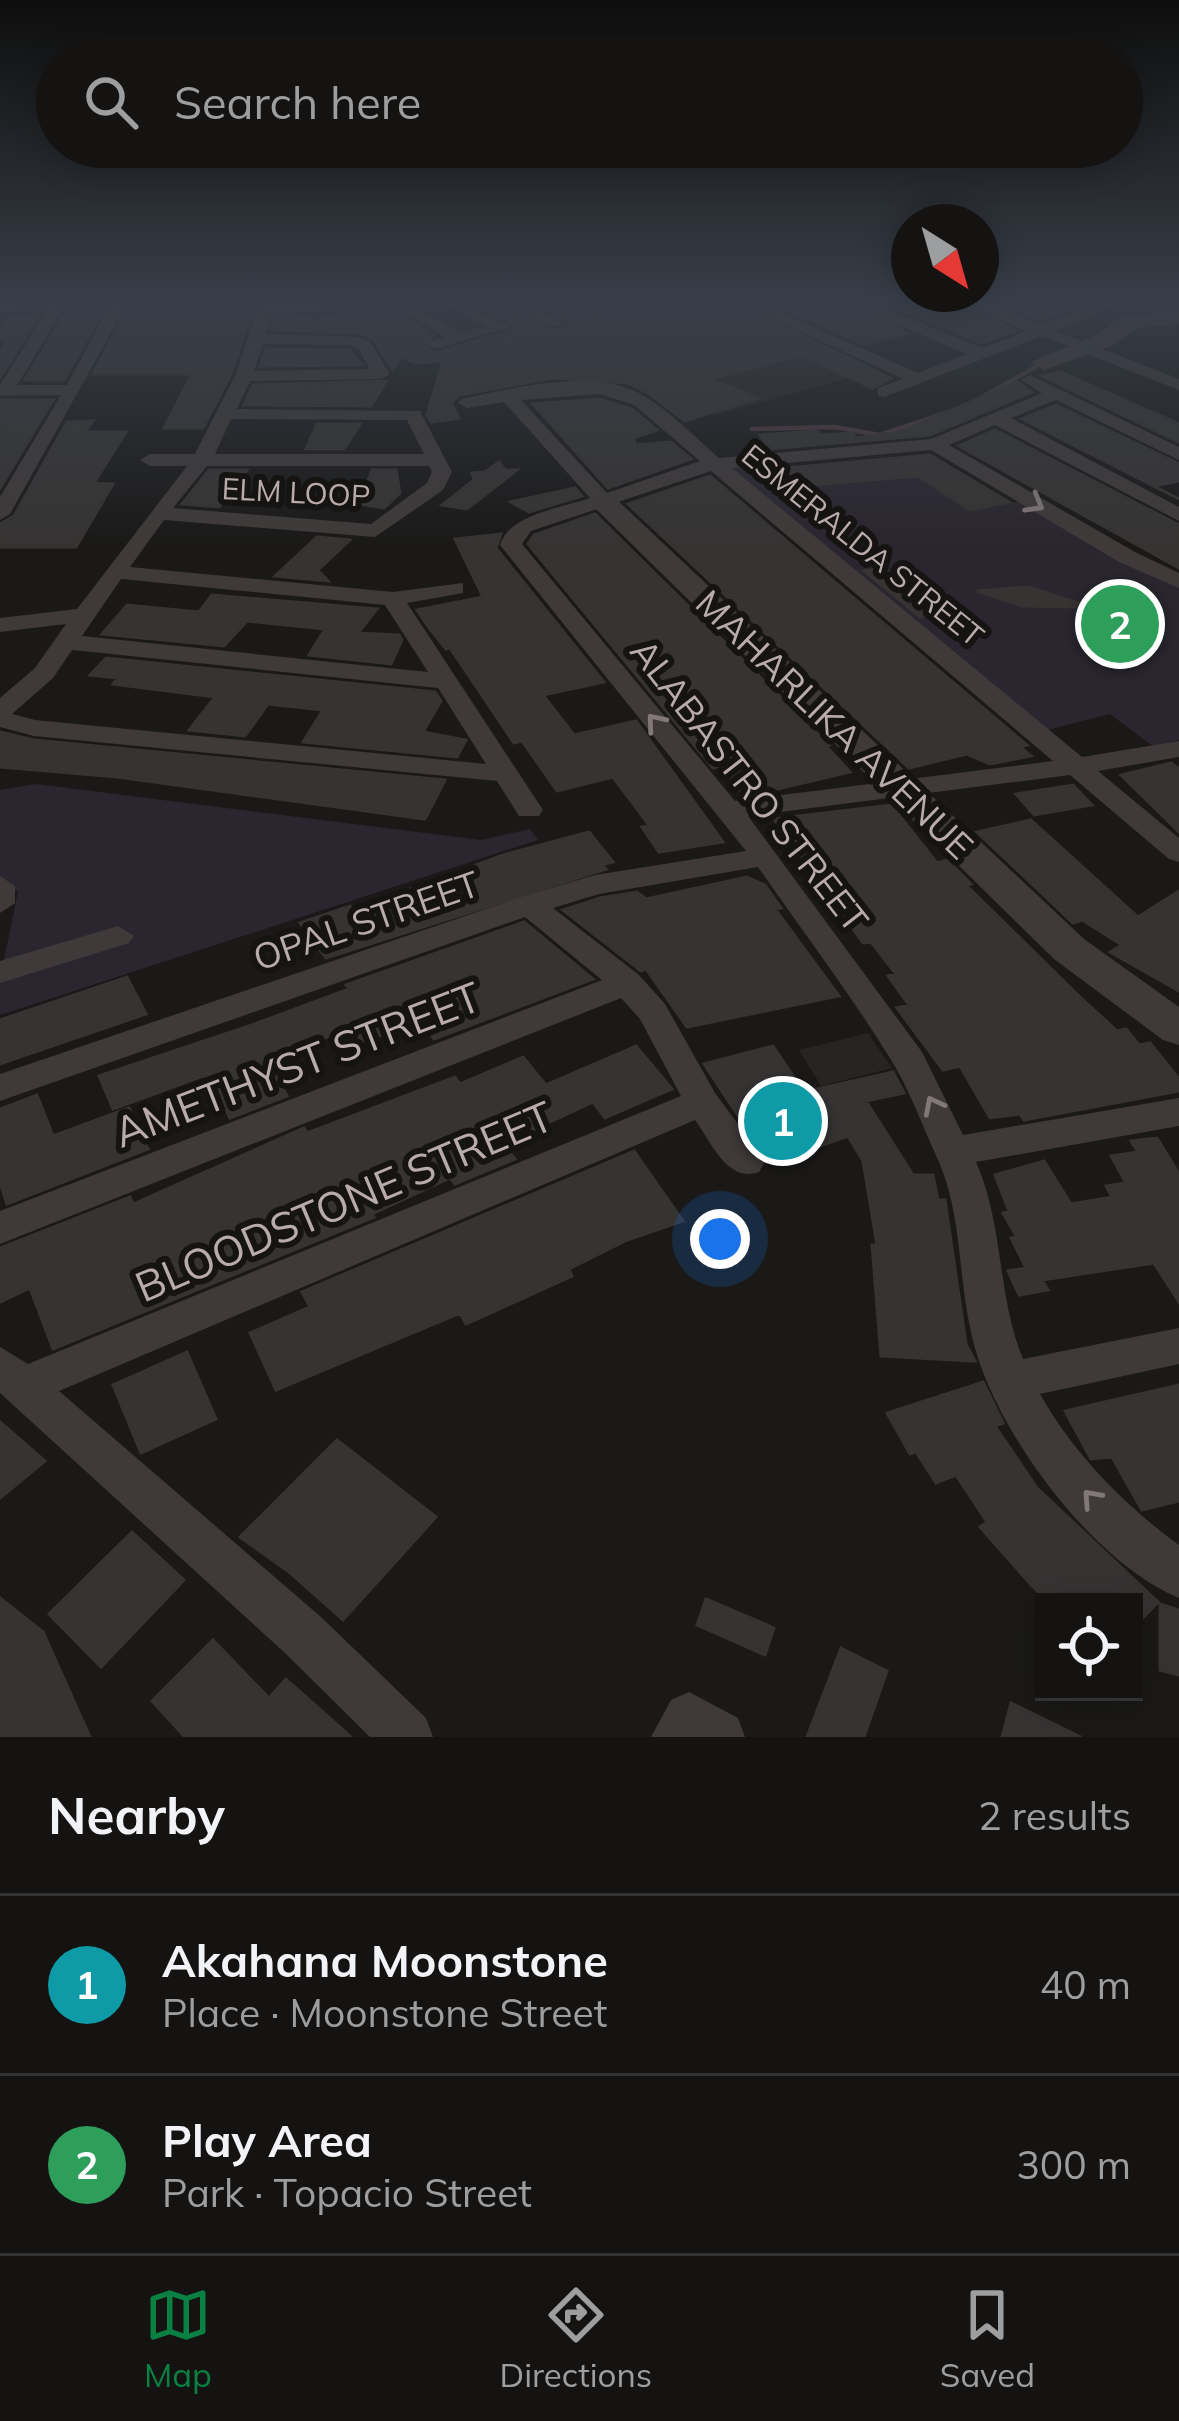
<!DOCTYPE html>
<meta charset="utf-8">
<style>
body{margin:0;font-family:Mulish,sans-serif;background:#212020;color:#f1f3f6}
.controls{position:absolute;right:36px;bottom:36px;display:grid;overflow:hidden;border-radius:0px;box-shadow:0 6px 30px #0003}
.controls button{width:108px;height:108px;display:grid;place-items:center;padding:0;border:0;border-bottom:3px solid #333232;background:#141312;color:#f1f3f6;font:60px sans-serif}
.compass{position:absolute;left:891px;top:204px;width:108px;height:108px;border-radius:50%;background:#141312;box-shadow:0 6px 30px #0003;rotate:143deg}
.you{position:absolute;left:720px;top:1239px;width:42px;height:42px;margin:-30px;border:9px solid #fff;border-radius:50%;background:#1a73e8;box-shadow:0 0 0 18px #1a73e833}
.badge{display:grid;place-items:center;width:78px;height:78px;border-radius:50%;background:#0b8043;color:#fff;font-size:39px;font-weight:700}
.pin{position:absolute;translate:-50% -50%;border:6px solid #fff;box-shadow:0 3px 12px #0006}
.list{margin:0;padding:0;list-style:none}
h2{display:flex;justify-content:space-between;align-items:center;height:156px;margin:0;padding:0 48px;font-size:51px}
h2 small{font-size:39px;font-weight:400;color:#9d9e9f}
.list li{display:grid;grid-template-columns:78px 1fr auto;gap:36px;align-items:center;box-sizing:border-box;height:180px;padding:0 48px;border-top:3px solid #333232}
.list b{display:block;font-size:45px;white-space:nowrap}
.list p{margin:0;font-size:39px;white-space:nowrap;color:#9d9e9f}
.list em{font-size:39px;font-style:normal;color:#9d9e9f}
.icon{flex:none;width:66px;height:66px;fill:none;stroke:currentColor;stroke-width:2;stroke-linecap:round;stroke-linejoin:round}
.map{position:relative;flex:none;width:1179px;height:1737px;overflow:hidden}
.search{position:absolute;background:#141312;box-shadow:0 6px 30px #0003;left:36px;right:36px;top:36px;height:132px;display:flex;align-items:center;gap:30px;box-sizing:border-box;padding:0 42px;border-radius:66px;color:#9d9e9f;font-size:45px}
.sheet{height:516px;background:#141312}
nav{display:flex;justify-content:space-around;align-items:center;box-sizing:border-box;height:168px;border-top:3px solid #333232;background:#141312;font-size:33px;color:#9d9e9f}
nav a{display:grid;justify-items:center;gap:6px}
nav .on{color:#0b8043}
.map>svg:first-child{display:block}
.built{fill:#272524}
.green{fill:#2a262f}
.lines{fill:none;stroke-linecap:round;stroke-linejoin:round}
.stream{stroke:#4a383d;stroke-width:4.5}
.river{fill:#4a383d;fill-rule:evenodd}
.building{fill:#363433;stroke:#363332;stroke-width:3}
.minor{fill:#3f3a39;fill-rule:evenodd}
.tertiary{fill:#3f3a39;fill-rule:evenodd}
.oneway{stroke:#827878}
.labels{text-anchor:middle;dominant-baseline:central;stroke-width:12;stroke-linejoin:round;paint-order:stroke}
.far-street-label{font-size:30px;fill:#b9abac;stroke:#151413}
.street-label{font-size:36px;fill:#b9abac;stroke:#151413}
.near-street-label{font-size:42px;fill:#b9abac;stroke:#151413}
</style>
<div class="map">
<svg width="1179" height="1737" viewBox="0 0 1179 1737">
<rect width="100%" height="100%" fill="#1a1918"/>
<path class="built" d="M 611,302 L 687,302 L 849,378 L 719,414 L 562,328 L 636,310 Z
M 868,1033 L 892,1068 L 821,1086 L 799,1050 Z"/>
<path class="green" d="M 770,461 L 798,487 L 919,477 L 969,511 L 1021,501 L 1179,585 L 1179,740 L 1154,747 L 1110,714 L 1047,730 L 728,466 Z
M 36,784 L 481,840 L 530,829 L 538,840 L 0,1015 L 0,980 L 18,891 L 0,889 L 0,790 Z"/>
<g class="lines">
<path class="stream" d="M 752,429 L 834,427 L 880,435 L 967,406 L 1044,362"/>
<path class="river" d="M 1179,310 L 1179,324 L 1136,328 L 1116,344 L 1053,367 L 1044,370 L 1031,362 L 1098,334 L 1121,317 Z"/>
</g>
<path class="building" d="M 88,302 L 107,302 L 64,380 L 25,380 L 68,309 L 87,309 Z
M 132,302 L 255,302 L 231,374 L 203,428 L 164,428 L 192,374 L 93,374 Z
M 471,302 L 494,302 L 552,331 L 566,328 L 569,323 L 530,302 L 557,302 L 592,320 L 606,312 L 595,302 L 633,310 L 666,302 L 683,308 L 732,302 L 891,378 L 873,388 L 801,355 L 710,379 L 758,398 L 685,421 L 648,393 L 627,383 L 554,378 L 460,395 L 451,402 L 459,418 L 431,422 L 427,415 L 443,361 L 415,363 L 401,356 L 393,370 L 374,340 L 360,333 L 272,330 L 275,317 L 311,317 L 306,322 L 387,307 L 434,335 L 423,345 L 436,353 L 514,329 L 512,323 Z
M 768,302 L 843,302 L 907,333 L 865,345 Z
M 881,302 L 958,302 L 1015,331 L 982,343 Z
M 996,302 L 1066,302 L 1080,306 L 1042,320 Z
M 12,316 L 39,316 L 0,377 L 0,354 L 8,340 L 0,340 L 0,329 Z
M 266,349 L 349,350 L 362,365 L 260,366 Z
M 1061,372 L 1179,424 L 1179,442 L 1042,376 Z
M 386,381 L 371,406 L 244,405 L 253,385 Z
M 1017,382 L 1032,392 L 930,435 L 770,449 L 760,435 L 817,431 L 821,435 L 852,433 L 856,438 L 901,432 Z
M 599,399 L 632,409 L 657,430 L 633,438 L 635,445 L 671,442 L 691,459 L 608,488 L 533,404 Z
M 0,400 L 53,400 L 0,488 Z
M 1056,405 L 1179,464 L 1179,481 L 1154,486 L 1179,499 L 1022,419 Z
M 93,421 L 84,432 L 126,432 L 94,483 L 113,484 L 76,547 L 0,547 L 0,524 L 14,516 L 67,422 Z
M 317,424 L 360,424 L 344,449 L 306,449 Z
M 995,430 L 1179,525 L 1179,568 L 959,446 Z
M 930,455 L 1009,502 L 970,510 L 918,476 L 801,486 L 786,468 Z
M 499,462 L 505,470 L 517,470 L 467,509 L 442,505 L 474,480 L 472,473 L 485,472 Z
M 209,470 L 247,470 L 219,507 L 182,504 Z
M 372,470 L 396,470 L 400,493 L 384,508 L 353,503 L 377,481 L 368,481 Z
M 710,476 L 1027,745 L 1020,747 L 1031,756 L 990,764 L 967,754 L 909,768 L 628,504 Z
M 575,488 L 582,496 L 529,512 L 511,502 Z
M 595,514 L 829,745 L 826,746 L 850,772 L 757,794 L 752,787 L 742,794 L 720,766 L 713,768 L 528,544 L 534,535 Z
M 501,534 L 496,548 L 604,682 L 543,695 L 574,735 L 636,721 L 723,842 L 659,852 L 642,827 L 649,825 L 613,777 L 557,791 L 522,741 L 514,743 L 450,648 L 446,649 L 430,629 L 417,610 L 483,597 L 455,539 Z
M 317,537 L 350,540 L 318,570 L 328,581 L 275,576 Z
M 883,568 L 940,613 L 920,617 L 864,571 Z
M 1029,587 L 1081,604 L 1081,607 L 1022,606 L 977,591 Z
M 212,595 L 377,609 L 358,633 L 399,635 L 402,640 L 391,664 L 309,655 L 325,629 L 247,621 L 224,646 L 102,634 L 127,605 L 199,612 Z
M 106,658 L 435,692 L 441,701 L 423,732 L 466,740 L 457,757 L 303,742 L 323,710 L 268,704 L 245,736 L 189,730 L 215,697 L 113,684 L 118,678 L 90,675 Z
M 0,732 L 34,740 L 445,780 L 425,819 L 117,777 L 0,767 Z
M 1171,763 L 1179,769 L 1179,832 L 1121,775 Z
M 1073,785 L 1092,805 L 1034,815 L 1016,794 Z
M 891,805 L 937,863 L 947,860 L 971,884 L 966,885 L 1081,998 L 1117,1031 L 1126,1029 L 1139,1045 L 1150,1043 L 1179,1079 L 1179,1091 L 1024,1120 L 1020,1114 L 990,1118 L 960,1066 L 943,1070 L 897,1008 L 909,1005 L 888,976 L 896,974 L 871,942 L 863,943 L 774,819 Z
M 1031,820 L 1138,917 L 1179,891 L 1179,991 L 1110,952 L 1122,945 L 1082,920 L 1073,923 L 977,832 Z
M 589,832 L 613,862 L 602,865 L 606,869 L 326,958 L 300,923 L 350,906 L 353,910 L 506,854 Z
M 747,877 L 765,885 L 781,908 L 775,909 L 839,996 L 687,1027 L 646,969 L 641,971 L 563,910 L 600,898 L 637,892 L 646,899 Z
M 524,922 L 593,979 L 434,1039 L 421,1020 L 339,1051 L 330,1036 L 266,1060 L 287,1096 L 230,1118 L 210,1078 L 203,1076 L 113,1109 L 99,1076 L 249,1026 L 349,989 L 346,985 Z
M 127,977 L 146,1014 L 0,1064 L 0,1020 Z
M 636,1046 L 672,1089 L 605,1118 L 593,1102 L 503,1144 L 515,1159 L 455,1184 L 450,1178 L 372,1214 L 374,1217 L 53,1349 L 30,1288 L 0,1302 L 0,1248 L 130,1197 L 133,1204 L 304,1128 L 307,1133 L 455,1077 L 460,1084 L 523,1057 L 546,1085 Z
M 773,1046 L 804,1092 L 893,1072 L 904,1093 L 866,1101 L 913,1175 L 933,1175 L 938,1200 L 945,1200 L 966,1344 L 975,1361 L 881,1356 L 872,1245 L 877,1245 L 863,1161 L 848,1136 L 783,1159 L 741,1120 L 704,1064 Z
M 37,1095 L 53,1136 L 129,1108 L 148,1149 L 7,1204 L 0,1183 L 0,1109 Z
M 1157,1138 L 1179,1174 L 1179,1302 L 1154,1263 L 1042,1280 L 1048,1290 L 1019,1295 L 1008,1271 L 1026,1268 L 1011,1238 L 1017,1237 L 1003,1213 L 1009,1211 L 995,1175 L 1044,1161 L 1071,1204 L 1112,1197 L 1106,1186 L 1126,1183 L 1111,1156 L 1138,1152 L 1131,1141 Z
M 634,1151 L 683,1221 L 627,1240 L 569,1269 L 572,1276 L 466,1324 L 460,1313 L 276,1390 L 250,1333 L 310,1307 L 302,1292 Z
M 187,1352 L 216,1419 L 141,1453 L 113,1385 Z
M 983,1382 L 1003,1423 L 995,1426 L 1037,1488 L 1158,1602 L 1134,1627 L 1134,1602 L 1050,1602 L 1033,1587 L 980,1527 L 987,1522 L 956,1475 L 936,1483 L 916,1452 L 910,1454 L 887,1413 Z
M 1179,1385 L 1179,1501 L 1142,1510 L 1112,1457 L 1091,1459 L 1065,1411 Z
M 0,1422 L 45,1461 L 0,1498 Z
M 337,1440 L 436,1517 L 343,1620 L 289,1572 L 240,1537 Z
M 132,1532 L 184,1580 L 101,1667 L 49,1614 Z
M 0,1598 L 43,1632 L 90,1737 L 0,1737 Z
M 706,1599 L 774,1628 L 765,1655 L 697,1625 Z
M 1160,1604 L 1179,1610 L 1179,1675 L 1160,1670 Z
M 213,1640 L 269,1698 L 286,1679 L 351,1737 L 185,1737 L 152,1701 Z
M 841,1648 L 887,1671 L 864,1737 L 807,1737 Z
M 1011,1703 L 1081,1737 L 1002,1737 Z"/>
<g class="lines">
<path class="minor" d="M 0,302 L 67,302 L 17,385 L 67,385 L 112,302 L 128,302 L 10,514 L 0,520 L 0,497 L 61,395 L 0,396 L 0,385 L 47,311 L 0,312 Z
M 260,302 L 337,302 L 321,312 L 272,313 L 266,334 L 358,337 L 370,342 L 390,374 L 381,379 L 250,381 L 237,409 L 420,411 L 452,472 L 443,490 L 375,537 L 164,520 L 130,567 L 393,592 L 463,583 L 463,593 L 407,603 L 543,810 L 539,816 L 519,816 L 497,781 L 34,736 L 0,727 L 0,698 L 35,668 L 66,624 L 0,632 L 0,618 L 77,609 L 187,466 L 150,466 L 140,460 L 150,454 L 195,454 L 235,376 ZM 263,344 L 350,345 L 358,348 L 370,369 L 254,371 ZM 231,419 L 407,420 L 424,454 L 215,454 ZM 207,466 L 429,466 L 432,472 L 427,483 L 371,524 L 173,508 ZM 121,579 L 385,605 L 428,672 L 82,636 ZM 72,650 L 438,688 L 486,764 L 35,720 L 12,714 L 53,678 Z
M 388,302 L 407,302 L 461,333 L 487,326 L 441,302 L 461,302 L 510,327 L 435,349 L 427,344 L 429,341 L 445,337 Z
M 498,302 L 519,302 L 565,324 L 551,327 Z
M 561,302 L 584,302 L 602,311 L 594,316 Z
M 736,302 L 756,302 L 918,373 L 967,354 L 847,302 L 868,302 L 982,348 L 1027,331 L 962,302 L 983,302 L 1042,325 L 1102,302 L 1123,302 L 1056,331 L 1179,379 L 1179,390 L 1042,336 L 884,397 L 878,396 L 878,388 L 903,379 Z
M 1030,375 L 1179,447 L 1179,460 L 1056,400 L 1011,418 L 1179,507 L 1179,521 L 995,425 L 949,445 L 1135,552 L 1179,573 L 1179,588 L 1119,562 L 931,450 L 732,468 L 1082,757 L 1179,741 L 1179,757 L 1098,771 L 1179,838 L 1179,862 L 1169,859 L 1070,775 L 748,816 L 922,1052 L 963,1135 L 1179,1098 L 1179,1126 L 976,1162 C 1004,1225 997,1296 1023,1359 L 1179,1328 L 1179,1364 L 1040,1394 C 1074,1454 1124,1505 1179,1545 L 1179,1598 C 1091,1562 990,1425 971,1332 C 958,1275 962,1216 939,1162 C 924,1130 911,1093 893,1063 C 852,996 803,932 758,867 L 599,894 L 553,908 L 639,975 L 665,1004 L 715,1093 L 759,1152 L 765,1162 L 759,1172 C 727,1183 712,1143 695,1120 L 59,1391 L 321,1617 L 426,1718 L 433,1737 L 370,1737 L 285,1653 L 0,1393 L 0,1347 L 28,1364 L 681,1096 L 640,1019 L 621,998 L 0,1244 L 0,1211 L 602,980 L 525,917 L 0,1101 L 0,1074 L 518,898 L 595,875 L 746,851 L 500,545 C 509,514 562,508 590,498 L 504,402 L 467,408 L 458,403 L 461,399 C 515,388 595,366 646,397 C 672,413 696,438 719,458 L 931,439 L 1042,393 L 1021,380 ZM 600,394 L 634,405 L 700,461 L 607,493 L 521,400 ZM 711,471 L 1053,761 L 735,801 L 522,544 L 531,531 Z
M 0,876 L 15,886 L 15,903 L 0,913 Z
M 118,926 L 134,936 L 129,943 L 0,983 L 0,961 Z
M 689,1692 L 738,1718 L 745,1737 L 651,1737 L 671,1700 Z"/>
<path class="tertiary" d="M 605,495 L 614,497 L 1084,939 L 1179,1007 L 1179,1045 L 1163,1040 L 1054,959 L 596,509 L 592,503 Z"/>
</g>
<defs><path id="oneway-chevron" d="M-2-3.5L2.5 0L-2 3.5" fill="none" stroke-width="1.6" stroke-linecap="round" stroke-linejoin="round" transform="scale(3)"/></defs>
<g class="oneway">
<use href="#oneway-chevron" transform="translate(1035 504) rotate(30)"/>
<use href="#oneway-chevron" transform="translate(655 722) rotate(-130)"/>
<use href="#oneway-chevron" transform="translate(933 1105) rotate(-117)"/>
<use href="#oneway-chevron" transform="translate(1091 1498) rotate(-132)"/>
</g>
<linearGradient id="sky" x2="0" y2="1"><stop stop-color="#0e0e0d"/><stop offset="0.55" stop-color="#383e48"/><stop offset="1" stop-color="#383e48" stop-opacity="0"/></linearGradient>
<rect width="1179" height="545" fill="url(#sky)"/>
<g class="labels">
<g class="far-street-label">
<text transform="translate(296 492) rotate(3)">ELM LOOP</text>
<text transform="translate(863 545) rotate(39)">ESMERALDA STREET</text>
</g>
<g class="street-label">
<text transform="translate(835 724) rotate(44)">MAHARLIKA AVENUE</text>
<text transform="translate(750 785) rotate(52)">ALABASTRO STREET</text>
<text transform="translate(366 920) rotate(-19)">OPAL STREET</text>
</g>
<g class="near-street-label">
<text transform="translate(297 1064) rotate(-21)">AMETHYST STREET</text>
<text transform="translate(344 1201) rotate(-23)">BLOODSTONE STREET</text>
</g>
</g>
</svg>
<div class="controls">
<button><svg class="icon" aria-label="locate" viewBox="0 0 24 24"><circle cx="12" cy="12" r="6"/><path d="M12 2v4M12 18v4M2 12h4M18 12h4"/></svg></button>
</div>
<svg class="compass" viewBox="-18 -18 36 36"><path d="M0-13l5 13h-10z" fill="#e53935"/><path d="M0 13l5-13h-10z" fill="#9d9e9f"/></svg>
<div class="you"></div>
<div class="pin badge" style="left:783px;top:1121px;background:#0f9aa8">1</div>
<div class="pin badge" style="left:1120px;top:624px;background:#2e9e5b">2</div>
<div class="search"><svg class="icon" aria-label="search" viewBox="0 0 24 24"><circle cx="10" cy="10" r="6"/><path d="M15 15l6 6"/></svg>Search here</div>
</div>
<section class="sheet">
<h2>Nearby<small>2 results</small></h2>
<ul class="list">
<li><span class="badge" style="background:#0f9aa8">1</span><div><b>Akahana Moonstone</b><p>Place · Moonstone Street</p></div><em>40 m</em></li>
<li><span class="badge" style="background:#2e9e5b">2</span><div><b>Play Area</b><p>Park · Topacio Street</p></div><em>300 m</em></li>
</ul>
</section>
<nav>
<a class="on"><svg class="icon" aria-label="map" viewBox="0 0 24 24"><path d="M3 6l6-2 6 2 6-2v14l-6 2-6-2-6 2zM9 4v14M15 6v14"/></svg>Map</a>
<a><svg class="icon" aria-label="directions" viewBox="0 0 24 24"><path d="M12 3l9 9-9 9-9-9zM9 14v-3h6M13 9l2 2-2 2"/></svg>Directions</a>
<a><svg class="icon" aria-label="saved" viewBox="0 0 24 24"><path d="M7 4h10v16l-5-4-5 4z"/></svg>Saved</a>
</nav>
